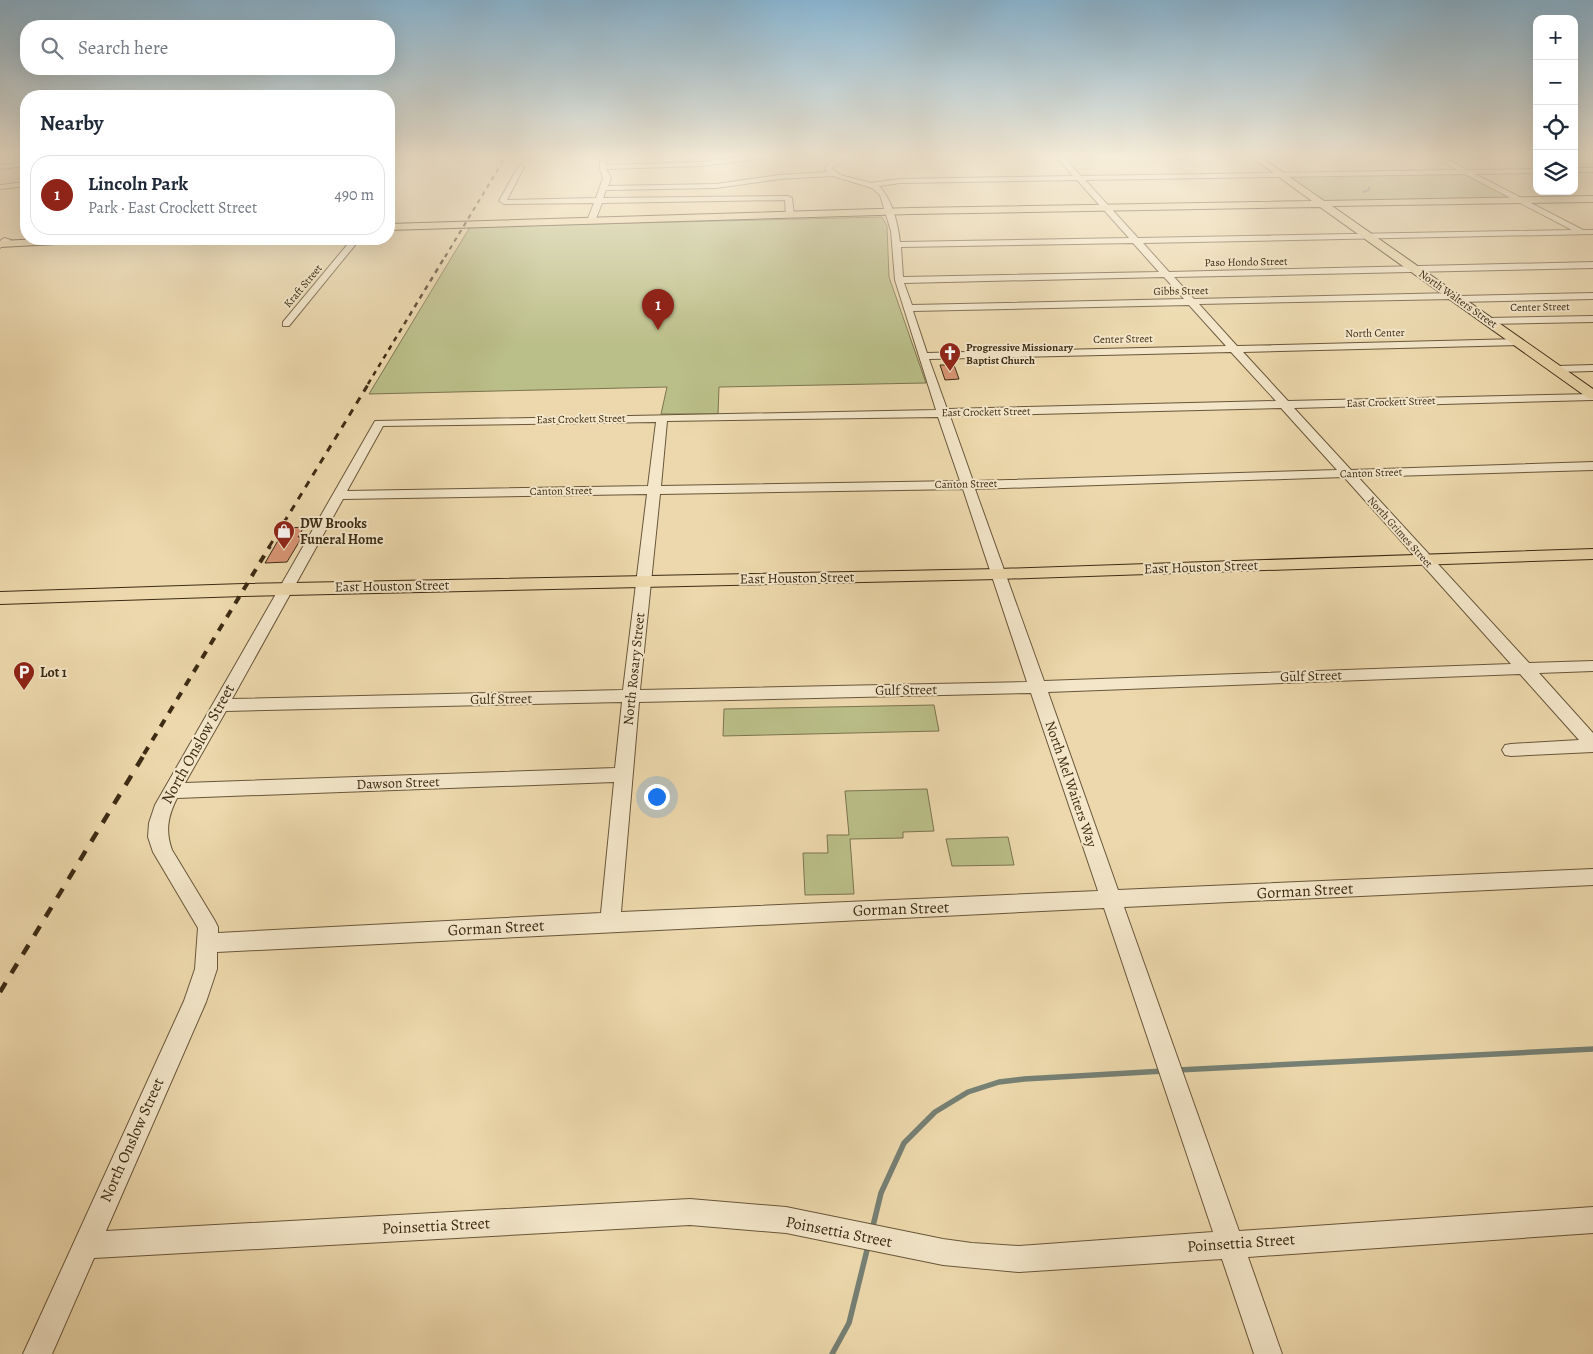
<!DOCTYPE html>
<meta charset="utf-8">
<style>
body{margin:0;font-family:Alegreya,serif;background:#f6f6f7;color:#1f2937}
.controls{position:absolute;right:15px;top:15px;display:grid;overflow:hidden;border-radius:10px;box-shadow:0 5px 20px #0002}
.controls button{width:45px;height:45px;display:grid;place-items:center;padding:0;border:0;border-bottom:1px solid #e0e1e3;background:#fff;color:#1f2937;font:25px sans-serif}
.you{position:absolute;left:656px;top:796px;width:18px;height:18px;margin:-12px;border:4px solid #fff;border-radius:50%;background:#1a73e8;box-shadow:0 0 0 8px #1a73e833}
.badge{display:grid;place-items:center;width:32px;height:32px;border-radius:50%;background:#8f2418;color:#fff;font-size:16px;font-weight:700}
.pin{position:absolute;translate:-50% -41px;filter:drop-shadow(0 1px 2px #0008)}
.pin::after{content:'';position:absolute;top:26px;width:18px;height:15px;background:inherit;clip-path:polygon(0 0,100% 0,50% 100%)}
.list{margin:0;padding:0;list-style:none}
h2{display:flex;justify-content:space-between;align-items:center;height:65px;margin:0;padding:0 20px;font-size:21px}
h2 small{font-size:16px;font-weight:400;color:#747a83}
.list li{display:grid;grid-template-columns:32px 1fr auto;gap:15px;align-items:center;box-sizing:border-box;height:80px;margin:0 10px 10px;padding:0 10px;border:1px solid #e0e1e3;border-radius:20px}
.list b{display:block;font-size:19px;white-space:nowrap}
.list p{margin:0;font-size:16px;white-space:nowrap;color:#747a83}
.list em{font-size:16px;font-style:normal;color:#747a83}
.icon{flex:none;width:28px;height:28px;fill:none;stroke:currentColor;stroke-width:2;stroke-linecap:round;stroke-linejoin:round}
.map{position:relative;flex:none;width:1593px;height:1354px;overflow:hidden}
.search{position:absolute;background:#fff;box-shadow:0 5px 20px #0002;left:20px;top:20px;width:375px;height:55px;display:flex;align-items:center;gap:12px;box-sizing:border-box;padding:0 18px;border-radius:20px;color:#747a83;font-size:19px}
.panel{position:absolute;background:#fff;box-shadow:0 5px 20px #0002;left:20px;top:90px;width:375px;height:155px;border-radius:20px}
.map>svg:first-child{display:block}
.green{fill:#babe88;stroke:#7c744e}
.lines{fill:none;stroke-linecap:round;stroke-linejoin:round}
.stream-far1{stroke:#768074;stroke-width:2}
.stream{stroke:#768074;stroke-width:5.5}
.building{fill:#d89575;stroke:#3d2b14}
.minor-casing{stroke:#69563a;stroke-width:2}
.major-casing{stroke:#3d2b14;stroke-width:2}
.minor{fill:#f3e6c9;fill-rule:evenodd}
.major{fill:#ecd8ac;fill-rule:evenodd}
.rail-far4{stroke:#3d2b14;stroke-width:2;stroke-dasharray:4.5 4.5;stroke-linecap:butt}
.rail-far3{stroke:#3d2b14;stroke-width:2.5;stroke-dasharray:5 5;stroke-linecap:butt}
.rail-far2{stroke:#3d2b14;stroke-width:3;stroke-dasharray:7 7;stroke-linecap:butt}
.rail-far1{stroke:#3d2b14;stroke-width:4;stroke-dasharray:8 8;stroke-linecap:butt}
.rail{stroke:#3d2b14;stroke-width:4.5;stroke-dasharray:11 11;stroke-linecap:butt}
.labels{text-anchor:middle;dominant-baseline:central;stroke-width:4;stroke-linejoin:round;paint-order:stroke}
.far-street-label{font-size:11px;fill:#3d2b14;stroke:#f3e6c9}
.far-poi-label{font-size:11px;font-weight:bold;fill:#3d2b14;stroke:#f3e6c9;text-anchor:start}
.poi-label{font-size:14px;font-weight:bold;fill:#3d2b14;stroke:#f3e6c9;text-anchor:start}
.street-label{font-size:14px;fill:#3d2b14;stroke:#f3e6c9}
.near-street-label{font-size:16px;fill:#3d2b14;stroke:#f3e6c9}
</style>
<div class="map">
<svg width="1593" height="1354" viewBox="0 0 1593 1354">
<rect width="100%" height="100%" fill="#ecd8ac"/>
<filter id="stains"><feTurbulence type="fractalNoise" baseFrequency=".004" numOctaves="4"/><feColorMatrix values="0 0 0 0 .2 0 0 0 0 .09 0 0 0 0 .02 0 0 0 .5 -.17"/></filter>
<radialGradient id="worn" r=".72"><stop offset=".6" stop-color="#630" stop-opacity="0"/><stop offset="1" stop-color="#630" stop-opacity=".3"/></radialGradient>
<path class="green" d="M 1463,173 L 1511,198 L 1327,202 L 1289,177 Z
M 882,217 L 887,226 L 889,277 L 926,383 L 719,387 L 718,414 L 661,414 L 667,387 L 369,394 L 470,227 Z
M 934,705 L 939,731 L 723,736 L 724,709 Z
M 927,789 L 934,831 L 903,832 L 903,838 L 850,839 L 854,894 L 805,895 L 803,853 L 828,853 L 827,835 L 849,835 L 845,791 Z
M 1008,837 L 1014,865 L 952,866 L 946,839 Z"/>
<g class="lines">
<path class="stream-far1" d="M 1363,192 L 1369,190 L 1369,187"/>
<path class="stream" d="M 1178,1070 L 1593,1049
M 872,1230 L 881,1193 L 904,1143 L 935,1112 L 968,1092 L 999,1082 L 1024,1079 L 1164,1071
M 832,1354 L 849,1323 L 868,1246"/>
</g>
<path class="building" d="M 940,365 L 954,365 L 959,379 L 945,380 Z
M 304,527 L 298,537 L 302,537 L 287,562 L 265,563 L 280,537 L 283,537 L 289,528 Z"/>
<g class="lines">
<g class="minor-casing">
<path id="minor" d="M 593,156 L 605,158 L 606,165 L 701,162 L 752,156 L 769,156 L 766,158 L 701,166 L 606,169 L 611,178 L 608,186 L 716,184 L 779,175 L 828,172 L 825,169 C 829,160 841,155 850,156 L 832,168 L 840,175 L 871,183 L 900,179 L 1073,176 L 1056,156 L 1062,156 L 1081,176 L 1457,170 L 1432,156 L 1440,156 L 1467,170 L 1537,169 L 1537,173 L 1475,174 L 1583,230 L 1593,230 L 1593,234 L 1143,243 L 1169,272 L 1593,262 L 1593,268 L 1174,277 L 1194,299 L 1454,293 L 1459,296 L 1593,293 L 1593,299 L 1458,302 L 1453,299 L 1199,304 L 1237,346 L 1519,339 L 1524,342 L 1519,345 L 1243,352 L 1288,401 L 1593,394 L 1593,400 L 1294,408 L 1351,470 L 1593,462 L 1593,470 L 1358,477 L 1529,663 L 1593,661 L 1593,671 L 1539,673 L 1593,733 L 1593,752 L 1511,756 L 1505,755 L 1502,750 L 1505,745 L 1511,744 L 1579,740 L 1520,674 L 1048,692 L 1118,890 L 1593,869 L 1593,885 L 1124,907 L 1239,1231 L 1593,1207 L 1593,1233 L 1248,1257 L 1282,1354 L 1254,1354 L 1222,1259 L 1019,1272 L 943,1265 L 786,1233 L 690,1225 L 94,1258 L 52,1354 L 23,1354 L 184,1001 L 195,969 L 198,928 L 153,852 L 148,837 L 149,823 L 155,805 L 375,421 L 936,410 L 895,280 L 891,231 L 880,195 L 872,188 L 833,176 L 779,179 L 716,188 L 606,190 L 603,198 L 788,196 L 792,198 L 794,215 L 790,217 L 786,215 L 785,200 L 602,203 L 595,221 L 591,223 L 587,221 L 594,203 L 504,204 L 499,201 L 518,167 L 521,165 L 524,167 L 507,200 L 596,198 L 603,178 L 600,169 L 600,160 ZM 1465,174 L 1572,230 L 1138,238 L 1085,180 ZM 1077,180 L 1129,238 L 900,242 C 898,224 892,199 879,186 L 900,183 ZM 1133,243 L 1159,272 L 903,277 L 901,247 ZM 1164,277 L 1184,299 L 912,305 L 904,283 ZM 1189,305 L 1226,346 L 927,353 L 913,311 ZM 1231,352 L 1276,401 L 947,409 L 929,359 ZM 1281,408 L 1337,470 L 973,481 L 950,416 ZM 938,417 L 960,481 L 661,486 L 667,421 ZM 656,422 L 648,486 L 347,491 L 383,426 ZM 1344,477 L 1511,664 L 1044,681 L 975,489 ZM 963,489 L 1027,682 L 640,690 L 660,494 ZM 647,494 L 623,690 L 232,699 L 343,499 ZM 1031,693 L 1098,891 L 621,912 L 639,702 ZM 622,702 L 615,768 L 185,783 L 226,711 ZM 614,782 L 601,913 L 218,933 L 218,927 L 215,921 L 172,850 C 165,831 168,816 177,798 ZM 1104,908 L 1213,1232 L 1019,1246 L 972,1243 L 943,1239 L 786,1207 L 690,1199 L 106,1231 L 206,1002 L 217,969 L 217,952 Z
M 26,162 L 26,166 L 0,169 L 0,165 Z
M 1574,168 L 1593,168 L 1593,172 L 1574,172 Z
M 26,182 L 26,186 L 0,189 L 0,185 Z
M 4,238 L 11,240 L 0,248 L 0,241 Z
M 352,239 L 360,239 L 289,326 L 283,326 L 283,322 Z
M 1593,316 L 1593,322 L 1488,324 L 1483,321 L 1488,318 Z
M 1593,365 L 1593,371 L 1557,372 L 1552,369 L 1557,366 Z"/>
</g>
<g class="major-casing">
<path id="major" d="M 1250,156 L 1259,156 L 1324,201 L 1593,196 L 1593,202 L 1332,206 L 1593,389 L 1593,399 L 1588,398 L 1320,207 L 911,214 L 389,230 L 389,224 L 911,208 L 1312,201 Z
M 41,239 L 99,239 L 94,242 L 0,247 L 0,241 Z
M 1593,549 L 1593,559 L 999,579 L 243,596 L 0,604 L 0,592 L 243,584 L 999,569 Z"/>
</g>
<use href="#minor" class="minor"/>
<use href="#major" class="major"/>
<path class="rail-far4" d="M 445,257 L 506,156"/>
<path class="rail-far3" d="M 368,384 L 446,255"/>
<path class="rail-far2" d="M 269,547 L 369,383"/>
<path class="rail-far1" d="M 144,754 L 270,546"/>
<path class="rail" d="M 0,992 L 145,753"/>
</g>
<linearGradient id="sky" x2="0" y2="1"><stop stop-color="#89b6d3"/><stop offset="0.45" stop-color="#f6edda"/><stop offset="1" stop-color="#f6edda" stop-opacity="0"/></linearGradient>
<rect width="1593" height="345" fill="url(#sky)"/>
<defs>
<g id="church-pin" transform="scale(1.125)"><path d="M0 17L-7.5 6A9.5 9.5 0 1 1 7.5 6Z" fill="#8f2418" stroke="#f3e6c9"/><path d="M-1.2-6h2.4v3.5h3.3v2.4h-3.3V6h-2.4V-.1h-3.3v-2.4h3.3Z" fill="#fff"/></g>
<g id="shop-pin" transform="scale(1.125)"><path d="M0 17L-7.5 6A9.5 9.5 0 1 1 7.5 6Z" fill="#8f2418" stroke="#f3e6c9"/><path d="M-5-2.5h2.3a2.7 3.5 0 0 1 5.4 0H5L5.5 6h-11ZM-1.5-2.5h3a1.5 2.3 0 0 0-3 0Z" fill="#fff"/></g>
<g id="parking-pin" transform="scale(1.125)"><path d="M0 17L-7.5 6A9.5 9.5 0 1 1 7.5 6Z" fill="#8f2418" stroke="#f3e6c9"/><path d="M-3.5-5.5H1a3.5 3.5 0 0 1 0 7H-1V5.5H-3.5ZM-1-3.4V-.6H.8a1.4 1.4 0 0 0 0-2.8Z" fill="#fff"/></g>
</defs>
<g fill-rule="evenodd">
<use href="#church-pin" x="950" y="353"/>
<use href="#shop-pin" x="284" y="531"/>
<use href="#parking-pin" x="24" y="672"/>
</g>
<g class="labels">
<g class="far-street-label">
<text transform="translate(1246 262) rotate(-1)">Paso Hondo Street</text>
<text transform="translate(303 286) rotate(-50)">Kraft Street</text>
<text transform="translate(1181 291) rotate(-1)">Gibbs Street</text>
<text transform="translate(1458 299) rotate(35)">North Walters Street</text>
<text transform="translate(1540 307) rotate(-1)">Center Street</text>
<text transform="translate(1375 333) rotate(-1)">North Center</text>
<text transform="translate(1123 339) rotate(-1)">Center Street</text>
<text transform="translate(1391 402) rotate(-2)">East Crockett Street</text>
<text transform="translate(986 412) rotate(-1)">East Crockett Street</text>
<text transform="translate(581 419) rotate(-1)">East Crockett Street</text>
<text transform="translate(1371 473) rotate(-2)">Canton Street</text>
<text transform="translate(966 484) rotate(-1)">Canton Street</text>
<text transform="translate(561 491) rotate(-1)">Canton Street</text>
<text transform="translate(1400 532) rotate(48)">North Grimes Street</text>
</g>
<g class="far-poi-label">
<text x="966" y="347">Progressive Missionary<tspan x="966" dy="13">Baptist Church</tspan></text>
</g>
<g class="poi-label">
<text x="300" y="523">DW Brooks<tspan x="300" dy="16">Funeral Home</tspan></text>
<text x="40" y="672">Lot 1</text>
</g>
<g class="street-label">
<text transform="translate(1201 567) rotate(-2)">East Houston Street</text>
<text transform="translate(797 578) rotate(-1)">East Houston Street</text>
<text transform="translate(392 586) rotate(-1)">East Houston Street</text>
<text transform="translate(634 669) rotate(-84)">North Rosary Street</text>
<text transform="translate(1311 676) rotate(-2)">Gulf Street</text>
<text transform="translate(906 690) rotate(-1)">Gulf Street</text>
<text transform="translate(501 699) rotate(-1)">Gulf Street</text>
<text transform="translate(398 783) rotate(-2)">Dawson Street</text>
<text transform="translate(1071 784) rotate(71)">North Mel Waiters Way</text>
</g>
<g class="near-street-label">
<text transform="translate(198 744) rotate(-61)">North Onslow Street</text>
<text transform="translate(1305 891) rotate(-3)">Gorman Street</text>
<text transform="translate(901 909) rotate(-2)">Gorman Street</text>
<text transform="translate(496 928) rotate(-3)">Gorman Street</text>
<text transform="translate(132 1140) rotate(-66)">North Onslow Street</text>
<text transform="translate(436 1226) rotate(-3)">Poinsettia Street</text>
<text transform="translate(839 1232) rotate(11)">Poinsettia Street</text>
<text transform="translate(1241 1243) rotate(-4)">Poinsettia Street</text>
</g>
</g>
<rect width="100%" height="100%" filter="url(#stains)"/>
<rect width="100%" height="100%" fill="url(#worn)"/>
</svg>
<div class="controls">
<button>+</button>
<button>−</button>
<button><svg class="icon" aria-label="locate" viewBox="0 0 24 24"><circle cx="12" cy="12" r="6"/><path d="M12 2v4M12 18v4M2 12h4M18 12h4"/></svg></button>
<button><svg class="icon" aria-label="layers" viewBox="0 0 24 24"><path d="M12 4l9 5-9 5-9-5zM3 14l9 5 9-5"/></svg></button>
</div>
<div class="you"></div>
<div class="pin badge" style="left:658px;top:330px">1</div>
<div class="search"><svg class="icon" aria-label="search" viewBox="0 0 24 24"><circle cx="10" cy="10" r="6"/><path d="M15 15l6 6"/></svg>Search here</div>
<section class="panel">
<h2>Nearby<small></small></h2>
<ul class="list">
<li><span class="badge">1</span><div><b>Lincoln Park</b><p>Park · East Crockett Street</p></div><em>490 m</em></li>
</ul>
</section>
</div>
